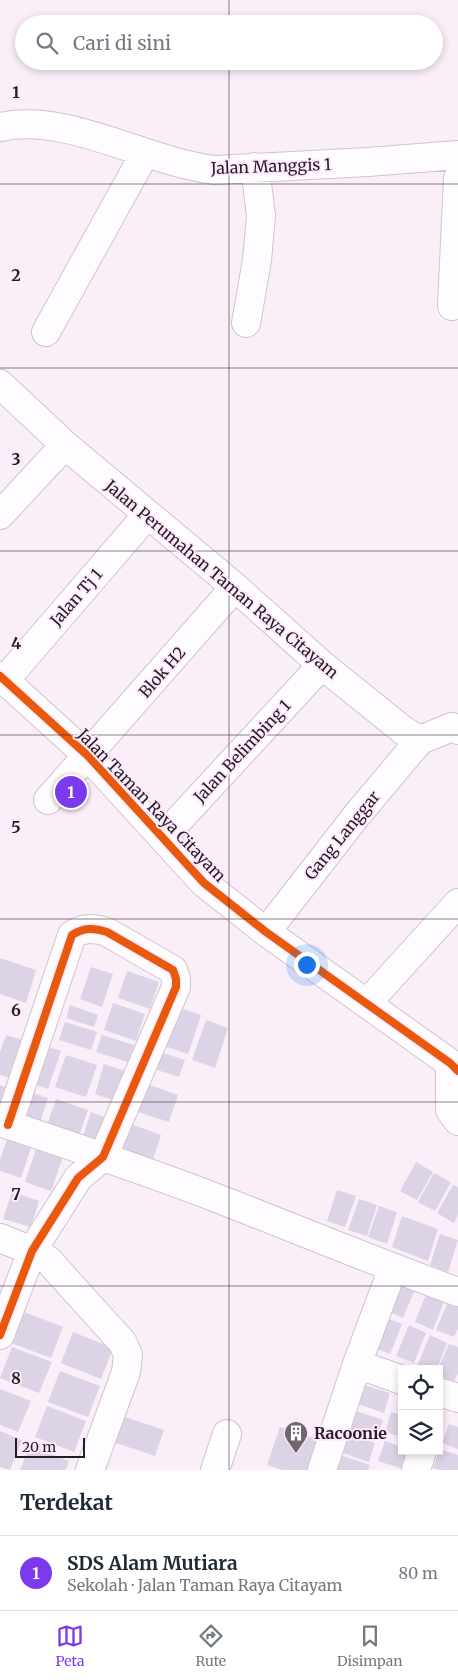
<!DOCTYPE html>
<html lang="id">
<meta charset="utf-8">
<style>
body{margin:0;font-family:Merriweather,serif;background:#f2f2f3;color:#1f2937}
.controls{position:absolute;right:15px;bottom:15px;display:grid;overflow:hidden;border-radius:0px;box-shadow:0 2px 8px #0003}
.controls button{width:45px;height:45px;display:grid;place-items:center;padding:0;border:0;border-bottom:1px solid #e0e1e3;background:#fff;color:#1f2937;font:25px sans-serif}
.scale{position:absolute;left:15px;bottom:12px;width:70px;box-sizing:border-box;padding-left:5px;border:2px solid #251d24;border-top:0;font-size:14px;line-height:18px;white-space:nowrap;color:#251d24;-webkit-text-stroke:4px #ffe9fd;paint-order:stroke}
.you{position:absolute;left:306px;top:964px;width:18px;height:18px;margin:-12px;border:4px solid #fff;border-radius:50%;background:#1a73e8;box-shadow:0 0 0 8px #1a73e833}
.badge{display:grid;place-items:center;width:32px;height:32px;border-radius:50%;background:#7c3aed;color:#fff;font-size:16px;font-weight:700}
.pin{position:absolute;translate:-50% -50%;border:2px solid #fff;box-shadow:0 1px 5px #0006}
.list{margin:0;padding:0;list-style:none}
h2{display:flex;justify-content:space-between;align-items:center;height:65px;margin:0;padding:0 20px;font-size:21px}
h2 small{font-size:16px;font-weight:400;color:#747a83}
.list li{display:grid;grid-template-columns:32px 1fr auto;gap:15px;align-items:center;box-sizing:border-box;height:75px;padding:0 20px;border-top:1px solid #e0e1e3}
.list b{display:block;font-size:19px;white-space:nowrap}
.list p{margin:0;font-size:16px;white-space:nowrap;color:#747a83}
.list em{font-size:16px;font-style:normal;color:#747a83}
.icon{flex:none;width:28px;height:28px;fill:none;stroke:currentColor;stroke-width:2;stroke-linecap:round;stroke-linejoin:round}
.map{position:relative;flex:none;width:458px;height:1470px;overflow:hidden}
.search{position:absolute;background:#fff;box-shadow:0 2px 8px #0003;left:15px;right:15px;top:15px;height:55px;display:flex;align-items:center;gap:12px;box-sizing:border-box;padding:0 18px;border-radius:28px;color:#747a83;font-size:19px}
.sheet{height:140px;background:#fff}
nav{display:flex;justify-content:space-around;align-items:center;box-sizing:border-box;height:70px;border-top:1px solid #e0e1e3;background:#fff;font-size:14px;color:#747a83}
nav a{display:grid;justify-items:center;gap:2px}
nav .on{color:#7c3aed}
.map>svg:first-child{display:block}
.building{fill:#ddd3e7}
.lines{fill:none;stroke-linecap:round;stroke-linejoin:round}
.minor-casing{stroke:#cec5ce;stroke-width:30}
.minor{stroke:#fefcfe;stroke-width:28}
.cycleway-casing{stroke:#ffe9fd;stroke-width:11}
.cycleway{stroke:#e8590c;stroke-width:8}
.grid{fill:none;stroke:#251d24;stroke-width:1;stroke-opacity:0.55}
.labels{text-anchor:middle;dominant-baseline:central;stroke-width:4;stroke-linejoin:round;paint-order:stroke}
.street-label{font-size:16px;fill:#251d24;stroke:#ffe9fd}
.poi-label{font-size:16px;font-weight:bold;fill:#251d24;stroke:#ffe9fd;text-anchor:start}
.grid-label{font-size:16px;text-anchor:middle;font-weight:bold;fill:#251d24;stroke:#ffe9fd;stroke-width:4;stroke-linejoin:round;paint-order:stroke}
</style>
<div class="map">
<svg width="458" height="1470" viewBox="0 0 458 1470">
<rect width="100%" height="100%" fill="#faeef9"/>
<path class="building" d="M 0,958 L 36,970 L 26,1003 L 0,994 Z
M 91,967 L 113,974 L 102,1007 L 80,999 Z
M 127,971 L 159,982 L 150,1009 L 118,998 Z
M 113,1003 L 145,1014 L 136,1041 L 104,1030 Z
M 70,1005 L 98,1015 L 94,1027 L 66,1018 Z
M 177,1007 L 201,1015 L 188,1054 L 164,1046 Z
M 206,1020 L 228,1028 L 215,1068 L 192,1060 Z
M 65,1022 L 97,1032 L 91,1050 L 59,1040 Z
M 6,1035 L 29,1042 L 16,1080 L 0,1075 L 0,1052 Z
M 102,1035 L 134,1045 L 128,1062 L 96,1052 Z
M 36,1043 L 61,1051 L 48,1089 L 24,1080 Z
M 160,1052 L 185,1060 L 179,1077 L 154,1069 Z
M 66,1055 L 97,1065 L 86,1097 L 55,1087 Z
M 104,1064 L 131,1073 L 121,1103 L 95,1094 Z
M 147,1084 L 178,1095 L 169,1122 L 138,1112 Z
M 0,1085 L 14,1090 L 0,1111 Z
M 24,1090 L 48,1098 L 39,1126 L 14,1118 Z
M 56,1099 L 88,1110 L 78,1139 L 46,1128 Z
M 91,1112 L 112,1120 L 104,1143 L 83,1136 Z
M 131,1124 L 161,1135 L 151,1165 L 121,1155 Z
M 8,1137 L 32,1145 L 21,1178 L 0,1171 L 0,1160 Z
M 36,1149 L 63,1157 L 51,1191 L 25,1182 Z
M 416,1162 L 433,1172 L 417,1200 L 400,1191 Z
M 434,1173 L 451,1182 L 435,1211 L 418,1202 Z
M 453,1185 L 458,1187 L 458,1215 L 454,1223 L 437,1213 Z
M 337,1190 L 356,1196 L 345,1227 L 327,1221 Z
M 12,1192 L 39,1201 L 31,1227 L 3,1219 Z
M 359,1199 L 377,1205 L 367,1236 L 348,1230 Z
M 379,1206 L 397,1212 L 387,1244 L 368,1237 Z
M 402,1216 L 438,1229 L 428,1261 L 392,1247 Z
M 440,1234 L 458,1240 L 448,1272 L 430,1265 Z
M 398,1280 L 416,1287 L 403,1318 L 385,1310 Z
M 427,1292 L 445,1299 L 433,1330 L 415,1322 Z
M 449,1299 L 458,1303 L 458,1328 L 454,1337 L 436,1330 Z
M 24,1312 L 63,1327 L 51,1358 L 11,1343 Z
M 384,1317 L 402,1324 L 390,1354 L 371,1347 Z
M 409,1325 L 426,1333 L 414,1363 L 396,1356 Z
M 73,1332 L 113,1348 L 101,1379 L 61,1363 Z
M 430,1335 L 447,1343 L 437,1369 L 424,1369 L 417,1366 Z
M 449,1344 L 458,1347 L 458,1373 L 454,1382 L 439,1375 L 438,1369 Z
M 12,1347 L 52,1362 L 39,1393 L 0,1378 Z
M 60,1371 L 100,1386 L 88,1417 L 48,1402 Z
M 361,1384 L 390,1393 L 384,1413 L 355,1403 Z
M 0,1389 L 31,1401 L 18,1432 L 0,1425 Z
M 47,1406 L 86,1421 L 74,1452 L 35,1437 Z
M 353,1410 L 383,1420 L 376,1439 L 347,1430 Z
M 391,1412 L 402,1415 L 402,1437 L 385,1432 Z
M 122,1416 L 164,1430 L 155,1456 L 113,1442 Z
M 449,1424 L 458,1427 L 458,1449 L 442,1443 Z
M 280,1427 L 325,1442 L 315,1470 L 282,1470 L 267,1465 Z
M 0,1431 L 22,1440 L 10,1470 L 0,1467 Z
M 346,1433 L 375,1443 L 369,1462 L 340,1452 Z
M 385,1441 L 402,1447 L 402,1451 L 414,1451 L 406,1470 L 378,1461 Z
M 30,1446 L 69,1461 L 66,1470 L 20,1470 Z
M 440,1449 L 458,1455 L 458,1470 L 440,1470 L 433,1468 Z
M 340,1455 L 370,1465 L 368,1470 L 336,1470 Z"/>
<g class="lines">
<g class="minor-casing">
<path id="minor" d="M 0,127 C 67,112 146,162 215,170 L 368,162 L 458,155
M 452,306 L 458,178
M 246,323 L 257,260 L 261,216 L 255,167
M 46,332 L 145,153
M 0,384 L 65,445 L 235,587 L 322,665 L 404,731 L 420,740 L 452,727 L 458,730
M 0,515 L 65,445
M 0,676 L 88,756 L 204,883 L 266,932 L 450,1063 L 458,1071
M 5,680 L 147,515
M 48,800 L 235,587
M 163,837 L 322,665
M 266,932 L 357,815 L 420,740
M 367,1003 L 458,903
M 450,1063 L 450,1110 L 458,1121
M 0,1122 C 72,1146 144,1170 214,1197 C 296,1229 376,1262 458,1292
M 0,1238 L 32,1251 L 48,1260 L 123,1343 L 128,1355 L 126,1372 L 90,1470
M 0,1335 L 32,1251 L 78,1178 L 103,1157 L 176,987 L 176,979 L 173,970 L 107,932 C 94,928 84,927 72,935 L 8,1125
M 357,1364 L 402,1380
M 439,1392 L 458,1398
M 215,1470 L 227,1434
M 322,1470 L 357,1364 L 393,1268
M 416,1470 L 422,1451"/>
</g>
<use href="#minor" class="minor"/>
<g class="cycleway-casing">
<path id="cycleway" d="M 0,676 L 88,756 L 204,883 L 266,932 L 450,1063 L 458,1071
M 0,1335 L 32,1251 L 78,1178 L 103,1157 L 176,987 L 176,979 L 173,970 L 107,932 C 94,928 84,927 72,935 L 8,1125"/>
</g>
<use href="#cycleway" class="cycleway"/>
</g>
<path class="grid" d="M 229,0 L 229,24M 229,61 L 229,1470M 0,184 L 458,184M 0,368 L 458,368M 0,551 L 458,551M 0,735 L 458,735M 0,919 L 458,919M 0,1102 L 458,1102M 0,1286 L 458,1286"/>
<defs>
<g id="building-pin" transform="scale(1.25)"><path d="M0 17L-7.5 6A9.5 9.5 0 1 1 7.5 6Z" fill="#70666f" stroke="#ffe9fd"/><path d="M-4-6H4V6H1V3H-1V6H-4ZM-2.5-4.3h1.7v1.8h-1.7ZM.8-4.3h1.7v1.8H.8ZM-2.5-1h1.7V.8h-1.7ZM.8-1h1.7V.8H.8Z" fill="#fff"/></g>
</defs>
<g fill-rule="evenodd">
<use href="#building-pin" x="296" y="1433"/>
</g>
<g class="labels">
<g class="street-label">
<text transform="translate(271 166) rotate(-2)">Jalan Manggis 1</text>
<text transform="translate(222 579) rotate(40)">Jalan Perumahan Taman Raya Citayam</text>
<text transform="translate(76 597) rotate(-49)">Jalan Tj 1</text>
<text transform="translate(162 672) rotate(-49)">Blok H2</text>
<text transform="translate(242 751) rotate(-47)">Jalan Belimbing 1</text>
<text transform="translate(152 805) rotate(46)">Jalan Taman Raya Citayam</text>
<text transform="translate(342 835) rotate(-51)">Gang Langgar</text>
</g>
<g class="poi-label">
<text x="314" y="1433">Racoonie</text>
</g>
</g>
<g class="grid-label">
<text x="16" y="98">1</text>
<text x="16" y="281">2</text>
<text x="16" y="465">3</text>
<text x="16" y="649">4</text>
<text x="16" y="833">5</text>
<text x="16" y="1016">6</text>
<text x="16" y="1200">7</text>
<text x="16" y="1384">8</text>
</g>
</svg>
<div class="controls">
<button><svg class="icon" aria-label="locate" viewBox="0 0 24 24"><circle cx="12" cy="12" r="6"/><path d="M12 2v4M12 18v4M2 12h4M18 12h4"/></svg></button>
<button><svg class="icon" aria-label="layers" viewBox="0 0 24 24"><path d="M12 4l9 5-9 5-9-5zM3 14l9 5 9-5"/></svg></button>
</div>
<div class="scale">20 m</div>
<div class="you"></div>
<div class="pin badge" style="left:71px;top:792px">1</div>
<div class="search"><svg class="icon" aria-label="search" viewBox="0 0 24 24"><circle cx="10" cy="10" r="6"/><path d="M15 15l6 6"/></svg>Cari di sini</div>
</div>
<section class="sheet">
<h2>Terdekat<small></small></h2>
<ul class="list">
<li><span class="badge">1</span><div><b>SDS Alam Mutiara</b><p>Sekolah · Jalan Taman Raya Citayam</p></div><em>80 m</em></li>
</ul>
</section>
<nav>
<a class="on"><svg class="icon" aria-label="map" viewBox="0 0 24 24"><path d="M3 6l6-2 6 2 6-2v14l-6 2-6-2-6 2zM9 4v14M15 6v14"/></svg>Peta</a>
<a><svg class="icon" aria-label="directions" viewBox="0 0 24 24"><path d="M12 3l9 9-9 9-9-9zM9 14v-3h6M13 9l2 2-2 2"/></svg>Rute</a>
<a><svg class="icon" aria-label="saved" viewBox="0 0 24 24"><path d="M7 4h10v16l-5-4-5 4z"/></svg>Disimpan</a>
</nav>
